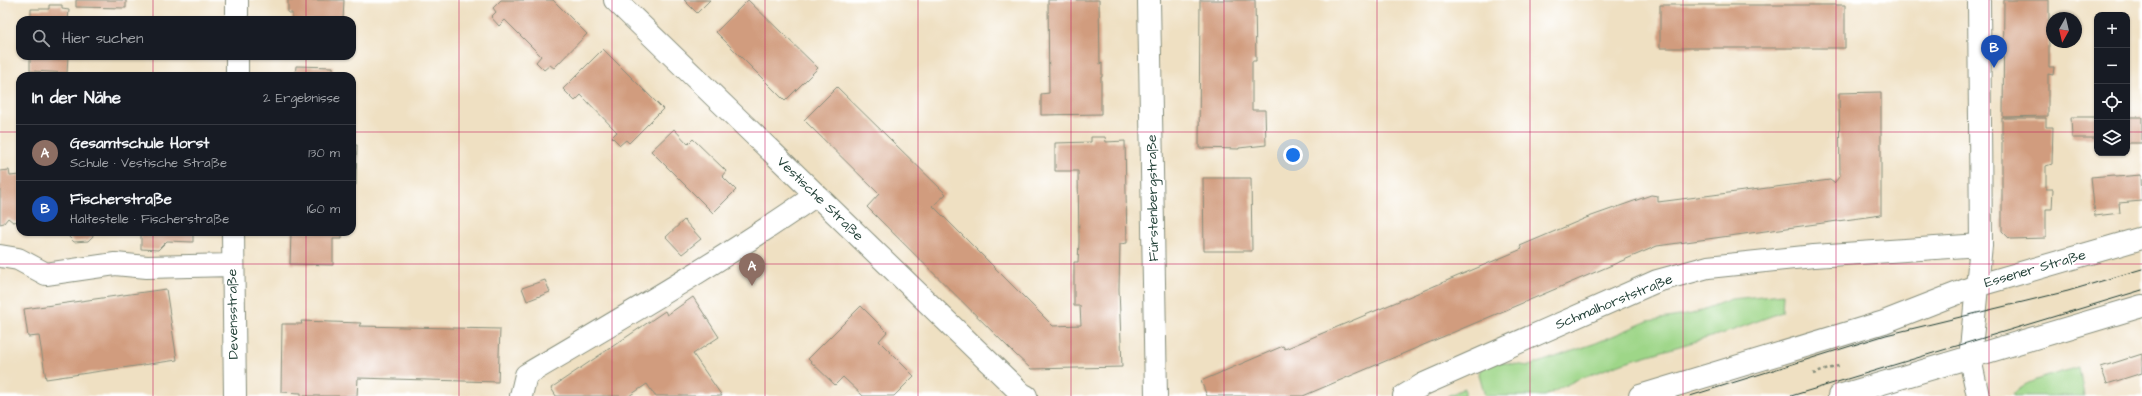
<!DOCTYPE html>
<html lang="de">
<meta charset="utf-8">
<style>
body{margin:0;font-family:"Architects Daughter",sans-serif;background:#242831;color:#f1f3f6}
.controls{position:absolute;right:12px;top:12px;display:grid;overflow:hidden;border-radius:8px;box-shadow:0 1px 3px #0004}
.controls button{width:36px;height:36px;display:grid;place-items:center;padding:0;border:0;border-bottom:1px solid #363941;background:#171b24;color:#f1f3f6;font:20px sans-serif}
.compass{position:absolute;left:2046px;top:12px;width:36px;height:36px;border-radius:50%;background:#171b24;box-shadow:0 1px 3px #0004;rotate:188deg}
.you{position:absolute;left:1293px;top:155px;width:14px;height:14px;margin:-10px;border:3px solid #fff;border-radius:50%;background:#1a73e8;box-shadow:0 0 0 6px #1a73e833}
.badge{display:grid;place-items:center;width:26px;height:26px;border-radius:50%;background:#ea580c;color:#fff;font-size:13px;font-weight:700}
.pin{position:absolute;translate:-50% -33px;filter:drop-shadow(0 1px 2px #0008)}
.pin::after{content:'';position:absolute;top:21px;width:14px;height:12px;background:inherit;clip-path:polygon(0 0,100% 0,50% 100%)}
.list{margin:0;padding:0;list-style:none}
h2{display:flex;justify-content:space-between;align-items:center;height:52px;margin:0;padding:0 16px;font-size:17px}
h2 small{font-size:13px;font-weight:400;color:#9ea1a6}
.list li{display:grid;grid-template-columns:26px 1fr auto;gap:12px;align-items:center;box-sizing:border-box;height:56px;padding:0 16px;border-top:1px solid #363941}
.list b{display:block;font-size:15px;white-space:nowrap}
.list p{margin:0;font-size:13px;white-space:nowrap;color:#9ea1a6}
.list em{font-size:13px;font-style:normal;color:#9ea1a6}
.icon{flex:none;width:22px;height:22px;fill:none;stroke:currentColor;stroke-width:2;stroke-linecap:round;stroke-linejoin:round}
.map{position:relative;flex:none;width:2142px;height:396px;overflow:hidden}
.search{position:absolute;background:#171b24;box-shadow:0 1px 3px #0004;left:16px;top:16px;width:340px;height:44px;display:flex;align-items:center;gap:10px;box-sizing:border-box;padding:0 14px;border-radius:12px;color:#9ea1a6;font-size:15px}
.panel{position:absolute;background:#171b24;box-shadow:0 1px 3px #0004;left:16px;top:72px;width:340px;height:164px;border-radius:12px}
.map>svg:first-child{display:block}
.green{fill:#9ed688;stroke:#5e8a5e}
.building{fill:#d19c7e}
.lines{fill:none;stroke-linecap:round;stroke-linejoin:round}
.minor-casing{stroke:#878e7b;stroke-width:24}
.major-casing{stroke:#878e7b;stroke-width:24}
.path{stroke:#878e7b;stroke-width:2.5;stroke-dasharray:3 3;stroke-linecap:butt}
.minor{stroke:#fff;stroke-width:22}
.major{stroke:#fff;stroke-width:22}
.tram{stroke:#1f3d34;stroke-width:1}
.grid{fill:none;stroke:#c2185b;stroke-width:1;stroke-opacity:0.55}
.labels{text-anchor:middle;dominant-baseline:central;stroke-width:4;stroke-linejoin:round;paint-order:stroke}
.street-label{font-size:14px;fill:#1f3d34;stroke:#fff}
</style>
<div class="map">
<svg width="2142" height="396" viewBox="0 0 2142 396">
<rect width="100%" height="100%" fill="#fff"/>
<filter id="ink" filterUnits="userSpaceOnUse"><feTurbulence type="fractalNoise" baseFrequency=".025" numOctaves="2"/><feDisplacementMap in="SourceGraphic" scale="8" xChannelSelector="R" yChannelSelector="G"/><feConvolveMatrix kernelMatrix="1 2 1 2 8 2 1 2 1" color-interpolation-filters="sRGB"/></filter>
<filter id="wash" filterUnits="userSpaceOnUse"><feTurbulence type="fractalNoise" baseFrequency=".012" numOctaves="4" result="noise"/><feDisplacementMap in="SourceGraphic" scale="16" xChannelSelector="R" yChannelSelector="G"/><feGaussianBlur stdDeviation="0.9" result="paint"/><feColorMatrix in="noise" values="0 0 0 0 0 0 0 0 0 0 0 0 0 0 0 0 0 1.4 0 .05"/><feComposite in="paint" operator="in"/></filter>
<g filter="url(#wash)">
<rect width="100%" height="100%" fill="#efe0c2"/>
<path class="green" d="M 1783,294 L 1782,312 L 1731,331 L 1625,362 L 1576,380 L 1545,396 L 1485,396 L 1479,374 L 1481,367 L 1499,362 L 1529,366 L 1596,343 L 1648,321 L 1692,314 L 1731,299 Z
M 2079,367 L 2084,396 L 2013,396 C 2017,381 2065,372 2079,367 Z
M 1465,388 L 1465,396 L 1447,396 Z"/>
<g id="blocks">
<path class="building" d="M 76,0 L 126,0 L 126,8 L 76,7 Z
M 288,0 L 344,0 L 343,20 L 292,20 L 292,13 L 288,13 Z
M 501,0 L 553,0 L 587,34 L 554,68 L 550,65 L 544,70 L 536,62 L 541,56 L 505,20 L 499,26 L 491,17 L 496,12 L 493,8 Z
M 684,0 L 710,0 L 697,13 Z
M 748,0 L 818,68 L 785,101 L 716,32 Z
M 1048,0 L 1099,0 L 1100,64 L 1102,63 L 1102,77 L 1101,77 L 1101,114 L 1041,115 L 1041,94 L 1049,93 Z
M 1200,0 L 1255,0 L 1256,61 L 1252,61 L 1252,110 L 1265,110 L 1266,145 L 1239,148 L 1239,149 L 1199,148 Z
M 2004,0 L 2049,0 L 2049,67 L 2054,67 L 2053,75 L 2048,74 L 2048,116 L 2003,117 Z
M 49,5 L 62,5 L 62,9 L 69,10 L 68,20 L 31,20 L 31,9 L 49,9 Z
M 1660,5 L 1845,5 L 1845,48 L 1660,48 Z
M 603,49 L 663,109 L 629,143 L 626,140 L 620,145 L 612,137 L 617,132 L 581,95 L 575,101 L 563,89 Z
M 30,56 L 68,56 L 67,73 L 30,71 Z
M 296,66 L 333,67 L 333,76 L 295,76 Z
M 837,87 L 946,194 L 933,206 L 1053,326 L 1081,325 L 1080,306 L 1074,306 L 1074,262 L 1078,262 L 1079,242 L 1078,171 L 1055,171 L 1055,143 L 1091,142 L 1091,137 L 1105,137 L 1106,142 L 1125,141 L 1127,243 L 1120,244 L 1119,289 L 1122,367 L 1031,369 L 1015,354 L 867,207 L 879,194 L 804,120 Z
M 1881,92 L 1881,215 L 1657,246 L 1303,396 L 1207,396 L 1201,381 L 1283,346 L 1285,349 L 1522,249 L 1520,246 L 1586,218 L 1651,195 L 1658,196 L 1658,202 L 1830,180 L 1834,183 L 1840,176 L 1839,93 Z
M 2071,117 L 2097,117 L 2097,138 L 2072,138 Z
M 2127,117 L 2142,117 L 2142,143 L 2127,143 Z
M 2002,118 L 2046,118 L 2046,127 L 2053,127 L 2052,164 L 2046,166 L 2046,189 L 2053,189 L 2052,209 L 2046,209 L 2046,238 L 2010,239 L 2002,231 Z
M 674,129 L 688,144 L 693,139 L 726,171 L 722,176 L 736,190 L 713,213 L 651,151 Z
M 352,145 L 357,145 L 356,185 L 352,185 Z
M 9,170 L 10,176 L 20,175 L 20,221 L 13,222 L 8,218 L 4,223 L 0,224 L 0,171 Z
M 2115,175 L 2116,177 L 2141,175 L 2142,201 L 2119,203 L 2120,213 L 2095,216 L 2091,177 Z
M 1203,178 L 1251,178 L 1252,251 L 1204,251 Z
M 684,220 L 701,239 L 682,254 L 666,237 Z
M 69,232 L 92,232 L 93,236 L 88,241 L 74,242 L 69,237 Z
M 141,232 L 193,232 L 193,242 L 167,241 L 158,250 L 141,249 Z
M 291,232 L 342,232 L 342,239 L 333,239 L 333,265 L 290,264 Z
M 545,280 L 550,292 L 527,301 L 522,288 Z
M 166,289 L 177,360 L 46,379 L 39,336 L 28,337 L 24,309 Z
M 693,297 L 719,337 L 693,354 L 722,396 L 655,396 L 647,384 L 629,396 L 556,396 L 551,388 L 665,311 L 667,315 Z
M 861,306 L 887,332 L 879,341 L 914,376 L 894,396 L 863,396 L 843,377 L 835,385 L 808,359 Z
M 301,321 L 361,323 L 359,326 L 500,329 L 498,382 L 358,378 L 357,396 L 301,396 L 301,393 L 281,392 L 282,324 L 302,324 Z
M 2142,354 L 2142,373 L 2107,384 L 2101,367 Z"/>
</g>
</g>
<g filter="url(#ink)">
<use href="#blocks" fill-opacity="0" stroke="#878e7b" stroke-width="1"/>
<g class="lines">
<g class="minor-casing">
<path id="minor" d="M 615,0 L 1022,394 L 1026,396
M 1149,0 L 1156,396
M 237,20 L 237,0
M 237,76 L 237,56
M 233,232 L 235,396
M 0,256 L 18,259 L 46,274 L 115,264 L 147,267 L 233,265
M 521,396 L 526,375 C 624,317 723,260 816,195
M 1404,396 L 1424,384 L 1657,281 L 1708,267 L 1814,256 L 1981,245
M 1978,396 L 1970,359 L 1981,245 L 1979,0"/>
</g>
<g class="major-casing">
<path id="major" d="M 1640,396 L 1884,322 L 1976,286 L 2142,238
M 1839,396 L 2142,306"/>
</g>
<path class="path" d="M 1813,374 L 1841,365"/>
<use href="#minor" class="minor"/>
<use href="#major" class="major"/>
<path class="tram" d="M 1690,396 L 1886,335 L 2068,291 L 2142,269
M 1791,396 L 2142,290"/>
</g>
</g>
<path class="grid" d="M 153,0 L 153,20M 306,0 L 306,20M 459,0 L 459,396M 612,0 L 612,396M 765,0 L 765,396M 918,0 L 918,396M 1071,0 L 1071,396M 1224,0 L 1224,396M 1377,0 L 1377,396M 1530,0 L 1530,396M 1683,0 L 1683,396M 1836,0 L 1836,396M 1989,0 L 1989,396M 153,56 L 153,76M 306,56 L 306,76M 0,132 L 20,132M 352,132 L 2097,132M 2127,132 L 2142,132M 153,232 L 153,396M 306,232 L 306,396M 0,264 L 2142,264"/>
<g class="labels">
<g class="street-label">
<text transform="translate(1153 198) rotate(-91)">Fürstenbergstraße</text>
<text transform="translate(820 199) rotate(44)">Vestische Straße</text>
<text transform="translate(2035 269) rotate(-16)">Essener Straße</text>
<text transform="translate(1614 302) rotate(-22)">Schmalhorststraße</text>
<text transform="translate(233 314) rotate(-91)">Devensstraße</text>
</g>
</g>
</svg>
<div class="controls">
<button>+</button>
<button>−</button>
<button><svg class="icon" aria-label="locate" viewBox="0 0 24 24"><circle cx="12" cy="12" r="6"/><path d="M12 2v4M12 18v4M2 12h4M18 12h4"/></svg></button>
<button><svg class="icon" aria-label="layers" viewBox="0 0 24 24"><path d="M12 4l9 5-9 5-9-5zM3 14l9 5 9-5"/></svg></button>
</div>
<svg class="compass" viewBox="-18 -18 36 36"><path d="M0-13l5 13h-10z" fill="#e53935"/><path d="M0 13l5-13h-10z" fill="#9ea1a6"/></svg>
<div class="you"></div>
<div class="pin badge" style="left:752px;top:286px;background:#8d6e63">A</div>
<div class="pin badge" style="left:1994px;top:68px;background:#1a4fb4">B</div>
<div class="search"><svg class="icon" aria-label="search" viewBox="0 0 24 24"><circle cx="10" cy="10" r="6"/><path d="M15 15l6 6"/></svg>Hier suchen</div>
<section class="panel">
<h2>In der Nähe<small>2 Ergebnisse</small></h2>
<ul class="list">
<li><span class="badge" style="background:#8d6e63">A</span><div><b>Gesamtschule Horst</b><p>Schule · Vestische Straße</p></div><em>130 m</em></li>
<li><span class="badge" style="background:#1a4fb4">B</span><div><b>Fischerstraße</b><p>Haltestelle · Fischerstraße</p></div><em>160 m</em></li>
</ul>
</section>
</div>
